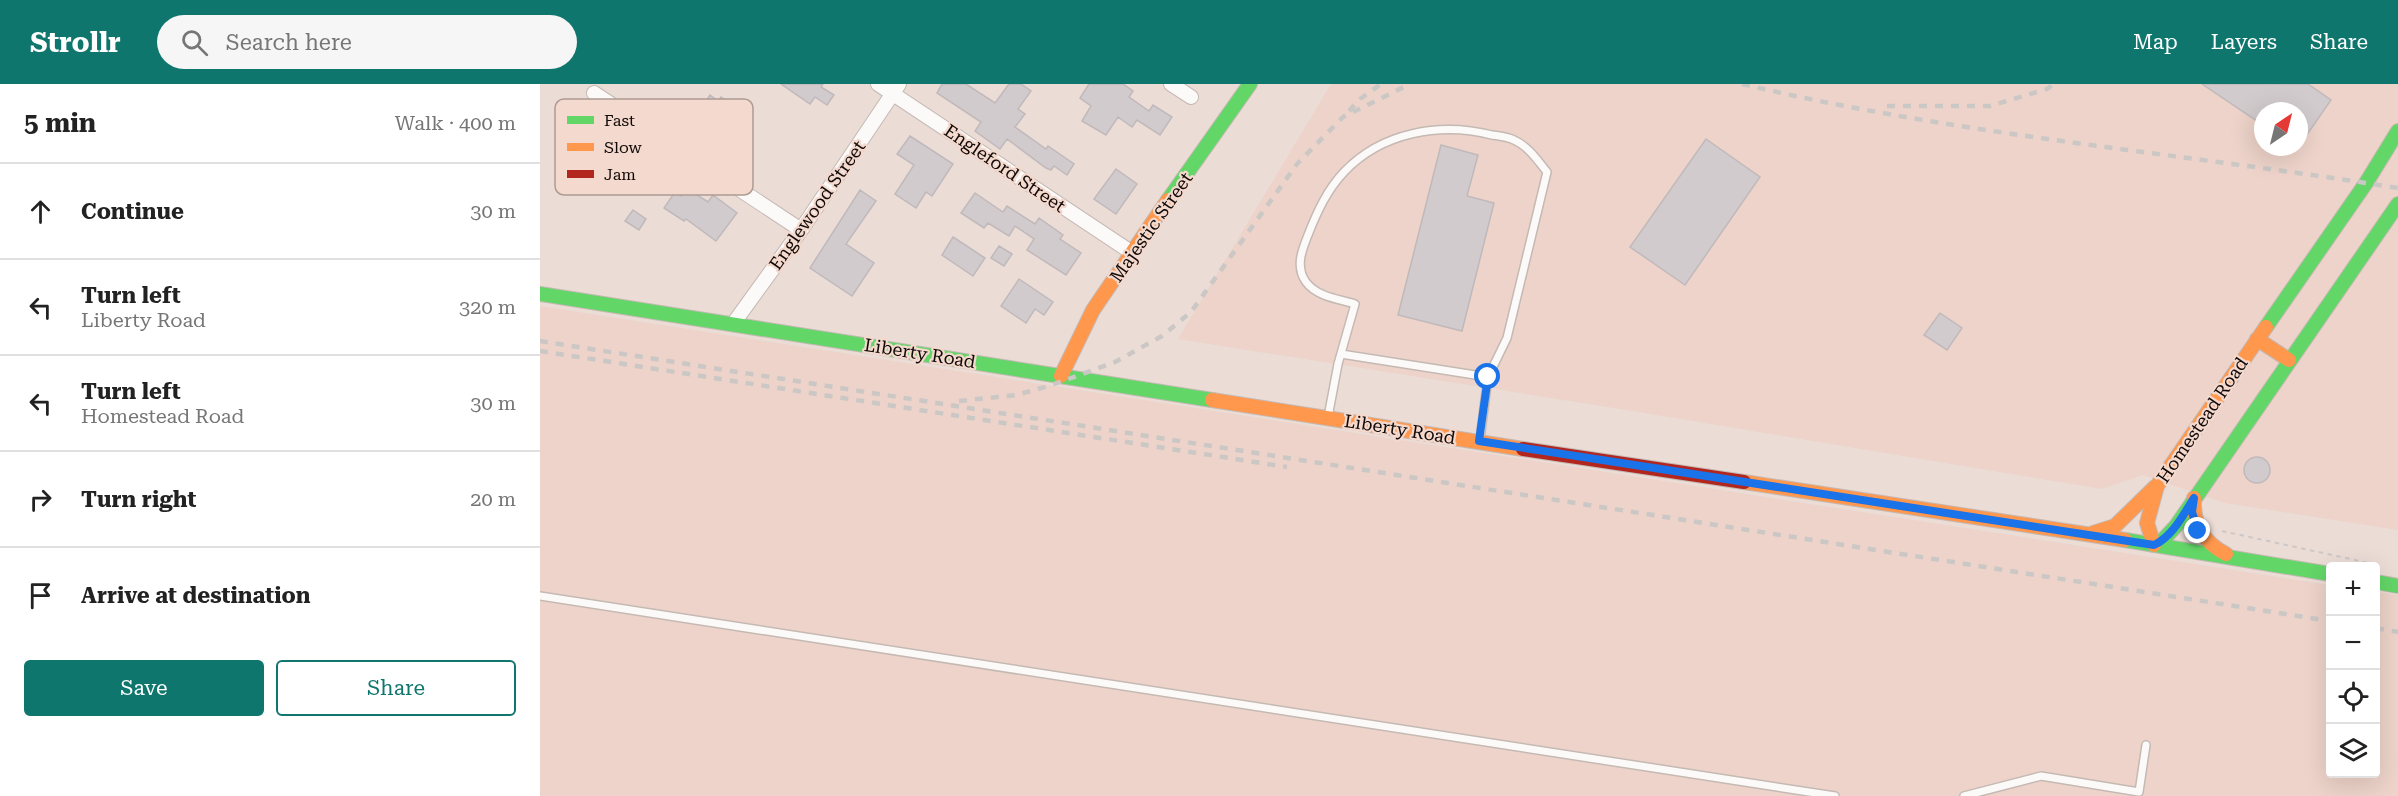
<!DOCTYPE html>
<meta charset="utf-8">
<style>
body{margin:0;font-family:"Roboto Serif",serif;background:#f6f6f6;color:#222}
.controls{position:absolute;right:18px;bottom:18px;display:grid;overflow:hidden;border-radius:6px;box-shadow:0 6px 24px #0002}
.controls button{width:54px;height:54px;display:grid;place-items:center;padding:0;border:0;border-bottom:2px solid #e0e0e0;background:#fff;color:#222;font:30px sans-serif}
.compass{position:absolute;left:1714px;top:18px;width:54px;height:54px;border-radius:50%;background:#fff;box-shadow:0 6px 24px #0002;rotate:35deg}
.stop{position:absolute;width:18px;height:18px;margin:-14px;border:4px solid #1a73e8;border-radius:50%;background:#fff}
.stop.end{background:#1a73e8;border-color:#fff;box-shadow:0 2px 6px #0008}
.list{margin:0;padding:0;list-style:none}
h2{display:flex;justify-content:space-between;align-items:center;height:78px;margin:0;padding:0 24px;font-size:26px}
h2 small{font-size:20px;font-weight:400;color:#767676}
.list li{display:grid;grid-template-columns:39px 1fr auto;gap:18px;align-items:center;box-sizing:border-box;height:96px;padding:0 24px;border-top:2px solid #e0e0e0}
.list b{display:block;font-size:22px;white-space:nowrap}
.list p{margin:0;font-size:20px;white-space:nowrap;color:#767676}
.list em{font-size:20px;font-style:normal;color:#767676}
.actions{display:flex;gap:12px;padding:18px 24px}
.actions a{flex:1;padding:14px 0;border:2px solid #0f766e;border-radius:6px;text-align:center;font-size:21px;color:#0f766e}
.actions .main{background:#0f766e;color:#fff}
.icon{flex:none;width:33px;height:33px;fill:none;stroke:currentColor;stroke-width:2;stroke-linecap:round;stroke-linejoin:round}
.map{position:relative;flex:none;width:1858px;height:712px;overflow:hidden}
header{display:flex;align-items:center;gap:36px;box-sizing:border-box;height:84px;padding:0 30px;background:#0f766e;color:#fff}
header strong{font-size:28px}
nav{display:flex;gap:33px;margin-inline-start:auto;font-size:21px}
.search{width:420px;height:54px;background:#f6f6f6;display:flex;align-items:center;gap:15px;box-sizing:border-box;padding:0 21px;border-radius:33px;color:#767676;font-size:22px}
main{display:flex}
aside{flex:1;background:#fff}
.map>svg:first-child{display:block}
.built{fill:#edd3c9;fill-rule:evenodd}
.building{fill:#d2cbcd;stroke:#c0b9bb;stroke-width:1.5}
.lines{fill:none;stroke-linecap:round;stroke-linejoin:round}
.lane-casing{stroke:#c5b9b4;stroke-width:10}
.street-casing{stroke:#c5b9b4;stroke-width:16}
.fast-casing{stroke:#c5b9b4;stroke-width:16}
.slow-casing{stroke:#c5b9b4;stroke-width:16}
.jam-casing{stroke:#c5b9b4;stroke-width:16}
.path{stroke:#cdc8c7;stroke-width:2;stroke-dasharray:4.5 4.5;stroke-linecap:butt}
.lane{stroke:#fcfaf9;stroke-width:7}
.street{stroke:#fcfaf9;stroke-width:14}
.fast{stroke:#63d668;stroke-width:14}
.slow{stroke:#ff974d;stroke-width:14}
.jam{stroke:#b3261e;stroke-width:14}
.rail{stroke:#cbc7c5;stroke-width:4.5;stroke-dasharray:8 8;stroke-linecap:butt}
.route{stroke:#1a73e8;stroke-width:8}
.labels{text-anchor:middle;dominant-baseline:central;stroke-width:4.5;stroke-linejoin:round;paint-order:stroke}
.street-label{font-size:18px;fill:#110906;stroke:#f3d9ce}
.key{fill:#f3d9ce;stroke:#af9b92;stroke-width:1.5}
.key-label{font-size:16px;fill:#110906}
</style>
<header>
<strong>Strollr</strong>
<div class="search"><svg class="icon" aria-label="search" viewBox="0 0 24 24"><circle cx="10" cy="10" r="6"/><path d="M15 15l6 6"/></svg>Search here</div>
<nav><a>Map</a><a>Layers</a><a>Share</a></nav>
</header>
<main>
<aside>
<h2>5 min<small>Walk · 400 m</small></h2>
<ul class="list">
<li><svg class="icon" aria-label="ahead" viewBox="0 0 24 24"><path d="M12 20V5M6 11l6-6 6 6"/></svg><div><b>Continue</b></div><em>30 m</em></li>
<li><svg class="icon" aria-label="left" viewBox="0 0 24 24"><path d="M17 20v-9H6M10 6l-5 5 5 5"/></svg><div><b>Turn left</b><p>Liberty Road</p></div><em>320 m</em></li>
<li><svg class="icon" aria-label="left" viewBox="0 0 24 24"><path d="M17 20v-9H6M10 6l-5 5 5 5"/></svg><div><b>Turn left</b><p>Homestead Road</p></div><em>30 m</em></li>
<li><svg class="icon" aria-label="right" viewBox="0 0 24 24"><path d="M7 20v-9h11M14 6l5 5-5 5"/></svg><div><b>Turn right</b></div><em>20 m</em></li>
<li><svg class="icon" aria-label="arrive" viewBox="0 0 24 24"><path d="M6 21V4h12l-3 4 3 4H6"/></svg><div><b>Arrive at destination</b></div></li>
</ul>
<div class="actions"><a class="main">Save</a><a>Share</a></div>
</aside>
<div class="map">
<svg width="1858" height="712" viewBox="0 0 1858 712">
<rect width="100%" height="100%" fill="#ebdcd6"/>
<path class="built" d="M 791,0 L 1858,0 L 1858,446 L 1685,419 L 1603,391 L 1562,405 L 1080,325 L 638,255 ZM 1723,27 L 1759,27 L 1759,63 L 1723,63 Z
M 0,222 L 1790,501 L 1790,690 L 1836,690 L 1836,508 L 1858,511 L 1858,712 L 0,712 Z"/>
<path class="building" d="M 241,0 L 283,0 L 281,3 L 294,11 L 287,21 L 275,13 L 270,20 Z
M 402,0 L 426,0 L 455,19 L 469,0 L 481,0 L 491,7 L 478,25 L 485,30 L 475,43 L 506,65 L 508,62 L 534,80 L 527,91 L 514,82 L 511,86 L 506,84 L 467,55 L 460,65 L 435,47 L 441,38 L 397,9 Z
M 549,0 L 583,0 L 593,7 L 589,13 L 609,27 L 613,21 L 632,33 L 620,51 L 597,36 L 592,43 L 578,33 L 566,51 L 542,37 L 551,22 L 540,14 Z
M 1662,0 L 1768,0 L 1791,16 L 1759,62 L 1759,27 L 1723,27 L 1723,41 Z
M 170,11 L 178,17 L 181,13 L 212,34 L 199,54 L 159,27 Z
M 370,52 L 413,80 L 392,112 L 386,108 L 376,124 L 355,110 L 374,81 L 357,70 Z
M 1166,55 L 1220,93 L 1145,201 L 1090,163 Z
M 901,61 L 938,71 L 927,112 L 954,119 L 922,247 L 858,231 Z
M 576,85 L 597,100 L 576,130 L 554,115 Z
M 146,104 L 168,118 L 173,111 L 197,129 L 176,157 L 146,135 L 144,137 L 124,124 L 135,108 L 141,112 Z
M 320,106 L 336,117 L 306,160 L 334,179 L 312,212 L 270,184 Z
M 435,109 L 463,128 L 467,122 L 495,140 L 499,134 L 523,151 L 520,155 L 541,169 L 526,191 L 487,166 L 494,155 L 475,142 L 469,152 L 448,139 L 444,144 L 421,129 Z
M 93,126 L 106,135 L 99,146 L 85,137 Z
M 413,153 L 445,174 L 433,192 L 402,171 Z
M 459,162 L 472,170 L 464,182 L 451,174 Z
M 479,195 L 513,218 L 504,231 L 495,225 L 486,239 L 461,222 Z
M 1400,229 L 1422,244 L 1407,266 L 1384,251 Z
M1704 386a13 13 0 1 1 26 0a13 13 0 1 1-26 0Z"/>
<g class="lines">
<g class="lane-casing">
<path id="lane" d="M 801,270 L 948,293
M 788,333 L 798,280 L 815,220 C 799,215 777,213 766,198 C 755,183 762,166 768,151 C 777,128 787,106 804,88 C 842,48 900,38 952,51 C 959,52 968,53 974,56 C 988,62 998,77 1007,88 L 967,254 L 948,293 L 940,355
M 0,512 L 1295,712
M 1424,712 L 1501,692 L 1599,708 L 1606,661"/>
</g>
<g class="street-casing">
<path id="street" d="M 338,0 L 591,168
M 631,0 L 651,13
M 54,9 L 261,146
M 193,240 L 261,146 L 359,0"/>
</g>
<g class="fast-casing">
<path id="fast" d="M 628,116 L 710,0
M 0,210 L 672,316
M 1726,243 L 1826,99 L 1858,47
M 1585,456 L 1790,490
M 1614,461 L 1621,458 L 1636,442 L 1858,120
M 1836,498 L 1858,502"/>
</g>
<g class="slow-casing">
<path id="slow" d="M 1717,255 L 1749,276
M 521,292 L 553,226 L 628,116
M 672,316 L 983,365
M 1204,398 L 1585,456
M 1654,414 C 1653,441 1663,458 1686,470
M 1553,449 L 1575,442 L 1615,403
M 1614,461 L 1607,439 L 1617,402 L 1726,243"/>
</g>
<g class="jam-casing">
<path id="jam" d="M 983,365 L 1204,398"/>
</g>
<path class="path" d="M 1682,447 L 1838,481"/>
<use href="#lane" class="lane"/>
<use href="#street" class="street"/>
<use href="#fast" class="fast"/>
<use href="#slow" class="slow"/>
<use href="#jam" class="jam"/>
<path class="rail" d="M 1202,0 C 1417,51 1640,69 1858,104
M 1347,22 L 1450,22 L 1507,5 L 1514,0
M 809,27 L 820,15 L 841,0
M 0,257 L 1790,537
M 0,267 L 747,383
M 419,317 L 476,311 L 509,302 L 575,278 L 622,252 L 651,228 L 757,80 L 803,33 L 870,0
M 1836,544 L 1858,548"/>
</g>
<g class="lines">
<path class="route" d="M 948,293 L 939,357 L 1614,461 C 1633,452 1643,431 1654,414 L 1652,428 L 1658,447"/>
</g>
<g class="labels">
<g class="street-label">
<text transform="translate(465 84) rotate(34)">Engleford Street</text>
<text transform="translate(277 121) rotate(-55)">Englewood Street</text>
<text transform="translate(611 143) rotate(-55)">Majestic Street</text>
<text transform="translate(380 269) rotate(9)">Liberty Road</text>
<text transform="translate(1662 336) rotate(-56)">Homestead Road</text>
<text transform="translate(860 345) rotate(9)">Liberty Road</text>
</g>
</g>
<rect x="15" y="15" width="198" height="96" rx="9" class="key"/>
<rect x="27" y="32" width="27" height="8" fill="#63d668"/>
<rect x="27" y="59" width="27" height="8" fill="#ff974d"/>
<rect x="27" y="86" width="27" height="8" fill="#b3261e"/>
<g class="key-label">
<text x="64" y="42">Fast</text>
<text x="64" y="69">Slow</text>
<text x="64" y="96">Jam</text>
</g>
</svg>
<div class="controls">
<button>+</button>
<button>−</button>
<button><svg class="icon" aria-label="locate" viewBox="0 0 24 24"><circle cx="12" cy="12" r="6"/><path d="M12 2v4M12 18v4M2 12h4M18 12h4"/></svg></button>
<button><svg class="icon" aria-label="layers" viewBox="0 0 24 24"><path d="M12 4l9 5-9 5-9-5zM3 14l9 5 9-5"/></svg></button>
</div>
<svg class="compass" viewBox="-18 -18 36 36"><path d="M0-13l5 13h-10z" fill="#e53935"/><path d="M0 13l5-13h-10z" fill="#767676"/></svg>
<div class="stop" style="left:948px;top:293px"></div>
<div class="stop end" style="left:1658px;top:447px"></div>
</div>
</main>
